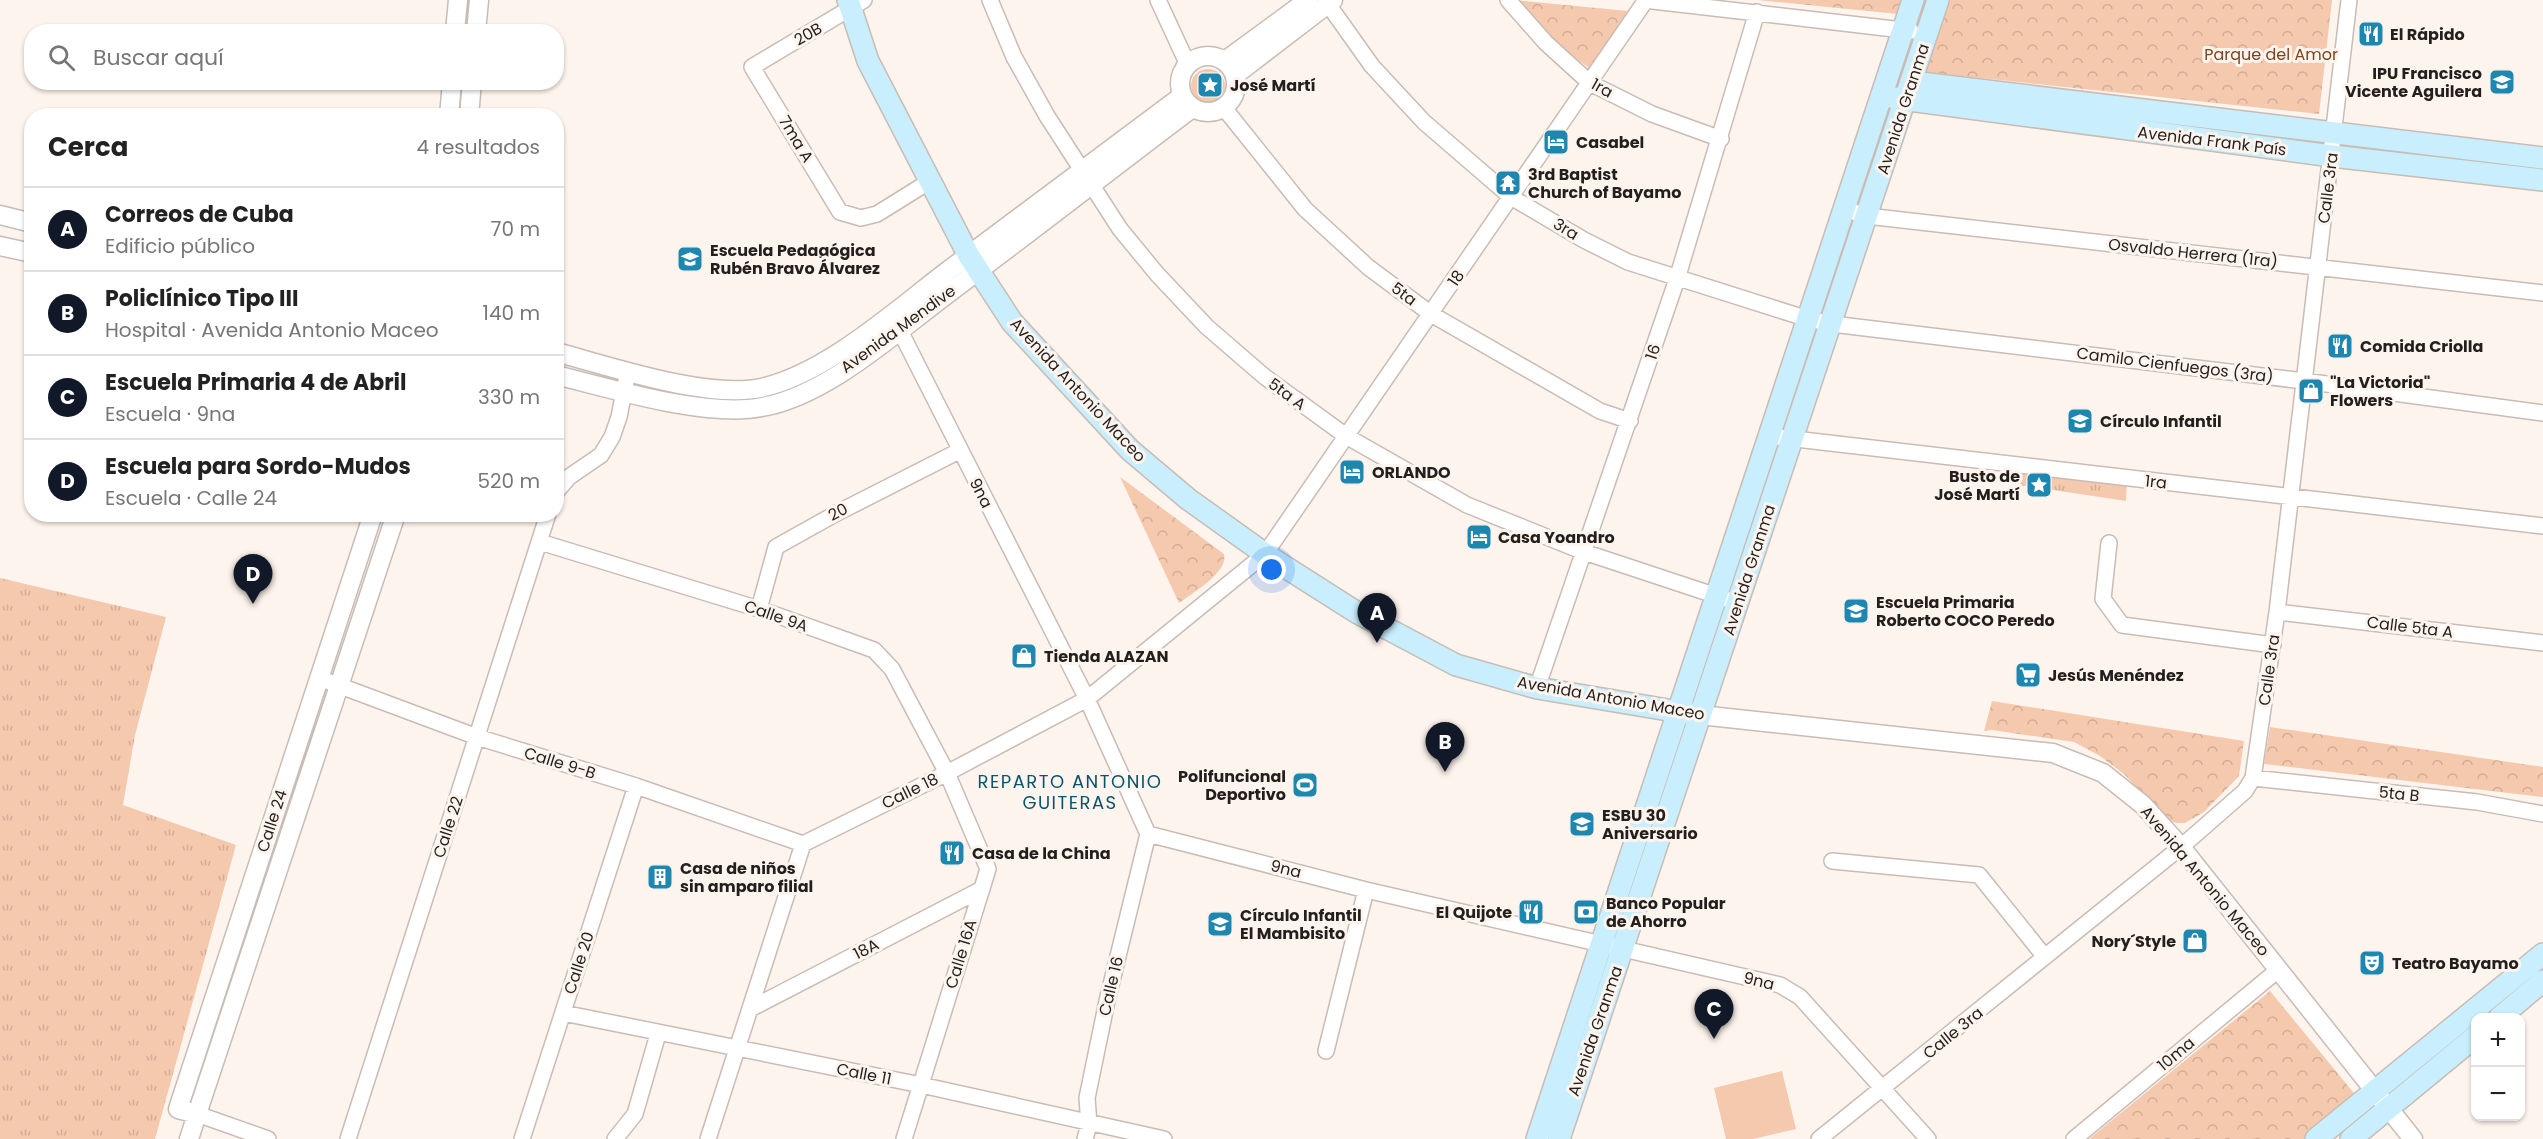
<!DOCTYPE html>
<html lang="es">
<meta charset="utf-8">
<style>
body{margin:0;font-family:Poppins,sans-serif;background:#f6f6f6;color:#222}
.controls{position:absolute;right:18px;bottom:18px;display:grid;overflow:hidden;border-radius:12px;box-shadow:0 2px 4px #0004}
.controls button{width:54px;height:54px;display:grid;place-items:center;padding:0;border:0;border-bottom:2px solid #e0e0e0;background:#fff;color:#222;font:30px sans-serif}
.you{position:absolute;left:1272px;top:570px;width:21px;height:21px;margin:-15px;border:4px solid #fff;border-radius:50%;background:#1a73e8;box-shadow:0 0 0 9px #1a73e833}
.badge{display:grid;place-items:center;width:39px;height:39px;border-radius:50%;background:#111827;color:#fff;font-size:20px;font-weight:700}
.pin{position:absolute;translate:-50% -50px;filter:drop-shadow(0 2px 3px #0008)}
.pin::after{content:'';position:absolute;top:32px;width:21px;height:18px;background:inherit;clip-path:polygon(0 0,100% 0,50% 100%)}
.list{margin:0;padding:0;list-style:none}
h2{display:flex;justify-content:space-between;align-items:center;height:78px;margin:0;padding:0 24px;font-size:26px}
h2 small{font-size:20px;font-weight:400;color:#767676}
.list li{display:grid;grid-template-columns:39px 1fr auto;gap:18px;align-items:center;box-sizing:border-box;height:84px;padding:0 24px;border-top:2px solid #e0e0e0}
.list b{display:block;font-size:22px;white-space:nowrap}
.list p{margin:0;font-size:20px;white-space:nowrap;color:#767676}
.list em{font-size:20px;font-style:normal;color:#767676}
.icon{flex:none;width:33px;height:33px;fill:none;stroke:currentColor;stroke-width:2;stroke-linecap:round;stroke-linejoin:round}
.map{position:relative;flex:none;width:2543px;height:1139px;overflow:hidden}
.search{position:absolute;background:#fff;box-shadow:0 2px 4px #0004;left:24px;top:24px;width:540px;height:66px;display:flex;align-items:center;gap:15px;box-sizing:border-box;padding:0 21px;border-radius:24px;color:#767676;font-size:22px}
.panel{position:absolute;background:#fff;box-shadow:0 2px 4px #0004;left:24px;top:108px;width:540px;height:414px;border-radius:24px}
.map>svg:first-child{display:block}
.grass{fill:url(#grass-tufts)}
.park{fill:url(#park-crowns)}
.garden{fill:#f5c9ae}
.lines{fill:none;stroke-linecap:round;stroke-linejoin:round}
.minor-casing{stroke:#c8bcb5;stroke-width:18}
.tertiary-casing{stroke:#c8bcb5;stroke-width:21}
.secondary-casing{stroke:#c8bcb5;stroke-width:24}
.minor{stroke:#fff;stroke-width:15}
.tertiary{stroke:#fff;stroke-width:18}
.secondary{stroke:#c9eefd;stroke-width:21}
.labels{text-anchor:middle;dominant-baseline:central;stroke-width:6;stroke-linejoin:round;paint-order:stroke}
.street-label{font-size:16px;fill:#231f1c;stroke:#fef4ee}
.poi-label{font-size:16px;font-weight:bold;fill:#231f1c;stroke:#fef4ee;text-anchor:start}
.park-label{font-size:16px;fill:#7c431d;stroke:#fef4ee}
.neighbourhood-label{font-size:18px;letter-spacing:1.5px;fill:#07546f;stroke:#fef4ee}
</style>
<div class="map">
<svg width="2543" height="1139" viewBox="0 0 2543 1139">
<defs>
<pattern id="grass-tufts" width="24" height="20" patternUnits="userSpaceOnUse" patternTransform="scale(1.5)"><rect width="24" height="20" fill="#f5c9ae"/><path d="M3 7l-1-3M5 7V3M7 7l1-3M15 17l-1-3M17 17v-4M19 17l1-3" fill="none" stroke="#d2ac95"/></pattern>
<pattern id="park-crowns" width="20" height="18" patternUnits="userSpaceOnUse" patternTransform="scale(1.5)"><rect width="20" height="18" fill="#f5c9ae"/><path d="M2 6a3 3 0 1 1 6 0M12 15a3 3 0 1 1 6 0" fill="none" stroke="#d2ac95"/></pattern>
</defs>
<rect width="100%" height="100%" fill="#fef4ee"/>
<path class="grass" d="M 2014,467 L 2127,480 L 2126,501 L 2013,484 Z
M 0,578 L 166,617 L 135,735 L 123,805 L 236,845 L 155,1139 L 0,1139 Z"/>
<path class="park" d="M 1513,0 L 1628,11 L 1589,68 L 1549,38 Z
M 1758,0 L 1902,0 L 1898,14 Z
M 1950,0 L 2332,0 L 2319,114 L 1924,72 Z
M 1120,477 L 1224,554 C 1229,572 1192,593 1179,603 Z
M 1992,701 L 2244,741 L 2239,776 L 2204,812 L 2185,823 L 2177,823 L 2167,820 L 2124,774 L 2100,756 L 2074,742 L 1992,730 L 1984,731 Z
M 2270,727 L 2543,767 L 2543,797 L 2264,764 Z
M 2270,991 L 2358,1098 L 2308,1139 L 2089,1139 Z"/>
<path class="garden" d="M1191 86a17 17 0 1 1 34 0a17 17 0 1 1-34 0Z
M 1782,1071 L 1796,1129 L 1753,1139 L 1726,1139 L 1714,1088 Z"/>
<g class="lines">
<g class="minor-casing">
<path id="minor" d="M 864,0 L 752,67 L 840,212 L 861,218 L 877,214 L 930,181
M 990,0 L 1014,57 L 1047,116 L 1120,229 L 1157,274 L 1207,327 L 1265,377 L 1346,436 L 1467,505 L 1584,552 L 1726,599
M 1158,0 L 1188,65
M 1325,0 L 1372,66 L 1424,122 L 1511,197 L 1584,240 L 1628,262 L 1808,319 L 1832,324 L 2304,381 L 2543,413
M 1508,0 L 1546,43 L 1590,83 L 1652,114 L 1721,139
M 1644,0 L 1911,31
M 1224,108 L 1305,209 L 1368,267 L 1431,314 L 1600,411 L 1630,421
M 1844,209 L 1867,216 L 2543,293
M 895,321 L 1087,699 L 1148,834
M 1769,436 L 2543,526
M 556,492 L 569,477 L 601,455 L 612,437 L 619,417 L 626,381
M 540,542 L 759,609 L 874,650 L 892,669 L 947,773 L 988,869 L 904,1139
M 2109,543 L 2103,599 L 2122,625 L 2273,645
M 759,609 L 776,547 L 837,513 L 959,451
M 2277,612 L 2543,643
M 319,678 L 477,737 L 636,786 L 803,844
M 1537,688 L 1677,279 L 1757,12
M 2253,778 L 2477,802 L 2543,814
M 1148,834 L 1366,890 L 1780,985 L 1800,997 L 1928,1139
M 1832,861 L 1979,875 L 2045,957
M 750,1009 L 982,889
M 563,1013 L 921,1085 L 1164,1139
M 1326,1051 L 1366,890
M 197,1114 L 268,1139
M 348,1139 L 548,514
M 522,1139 L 636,786
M 615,1139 L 635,1114 L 658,1034
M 708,1139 L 803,844 L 947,773 L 1087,699 L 1265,554 L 1646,0
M 1085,1139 L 1089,1124 L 1087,1098 L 1107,1001 L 1148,834
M 1819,1139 L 2181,847 L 2245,791 L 2253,778 L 2277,612 L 2349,0
M 2074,1139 L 2278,970"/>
</g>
<g class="tertiary-casing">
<path id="tertiary" d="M 455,32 L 458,0
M 476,32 L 479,0
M1180 84a28 28 0 1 1 56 0a28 28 0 1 1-56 0Z
M 1225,61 L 1308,0
M 1235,75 L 1333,0
M 449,116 L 452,82
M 469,116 L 472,82
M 0,215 L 32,223
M 0,246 L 32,253
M 556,352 C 612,367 706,399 761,388 C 826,374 896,310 949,270 C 1027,212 1105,154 1182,96
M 556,375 C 613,389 706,418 762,407 C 826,396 895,333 946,295 C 1029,233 1110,170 1192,108
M 373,514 L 178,1109 L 197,1114 L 396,514
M 1700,715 L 2053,753 L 2103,773 L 2143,805 L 2181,847 L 2413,1139
M 189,1139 L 197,1114"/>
</g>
<g class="secondary-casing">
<path id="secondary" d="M 848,0 L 868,61 L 969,256 L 1012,322 L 1130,450 L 1188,499 L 1265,554 L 1356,612 L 1456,665 L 1537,688 L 1692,714
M 1912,82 L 2543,158
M 1894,98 L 2332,156 L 2543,180
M 2499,1018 L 2543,981
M 1537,1139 L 1913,0
M 1559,1139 L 1938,0
M 2316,1139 L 2543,954
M 2351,1139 L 2476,1036"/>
</g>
<use href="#minor" class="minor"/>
<use href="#tertiary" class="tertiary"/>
<use href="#secondary" class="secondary"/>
</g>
<defs>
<g id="restaurant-square" transform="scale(1.35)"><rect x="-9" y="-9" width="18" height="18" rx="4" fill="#1d87af" stroke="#fef4ee"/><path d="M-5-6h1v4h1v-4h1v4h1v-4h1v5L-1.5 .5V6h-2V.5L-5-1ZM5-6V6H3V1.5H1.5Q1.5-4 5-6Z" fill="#fff"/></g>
<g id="school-square" transform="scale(1.35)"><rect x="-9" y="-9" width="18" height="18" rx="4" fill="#1d87af" stroke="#fef4ee"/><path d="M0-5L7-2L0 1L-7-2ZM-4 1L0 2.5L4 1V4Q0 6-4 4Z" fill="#fff"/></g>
<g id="sight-square" transform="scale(1.35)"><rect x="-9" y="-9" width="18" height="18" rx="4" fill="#1d87af" stroke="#fef4ee"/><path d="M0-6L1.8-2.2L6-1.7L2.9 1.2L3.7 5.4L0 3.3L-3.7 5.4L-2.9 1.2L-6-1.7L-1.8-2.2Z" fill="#fff"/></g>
<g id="hotel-square" transform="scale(1.35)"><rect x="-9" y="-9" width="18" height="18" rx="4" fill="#1d87af" stroke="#fef4ee"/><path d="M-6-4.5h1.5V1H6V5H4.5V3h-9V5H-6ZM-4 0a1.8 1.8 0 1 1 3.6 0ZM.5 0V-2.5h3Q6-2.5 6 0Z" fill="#fff"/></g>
<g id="temple-square" transform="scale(1.35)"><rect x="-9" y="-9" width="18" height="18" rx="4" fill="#1d87af" stroke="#fef4ee"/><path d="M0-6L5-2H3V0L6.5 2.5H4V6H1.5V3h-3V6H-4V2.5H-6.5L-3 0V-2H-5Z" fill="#fff"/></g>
<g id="shop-square" transform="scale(1.35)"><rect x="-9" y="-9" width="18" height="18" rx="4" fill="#1d87af" stroke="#fef4ee"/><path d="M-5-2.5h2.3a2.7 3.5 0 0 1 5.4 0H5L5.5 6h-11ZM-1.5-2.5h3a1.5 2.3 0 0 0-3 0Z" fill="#fff"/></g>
<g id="supermarket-square" transform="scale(1.35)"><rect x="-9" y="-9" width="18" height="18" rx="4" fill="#1d87af" stroke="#fef4ee"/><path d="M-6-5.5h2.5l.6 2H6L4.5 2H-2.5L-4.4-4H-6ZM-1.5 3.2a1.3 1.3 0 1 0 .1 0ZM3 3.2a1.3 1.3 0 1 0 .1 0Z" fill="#fff"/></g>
<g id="stadium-square" transform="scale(1.35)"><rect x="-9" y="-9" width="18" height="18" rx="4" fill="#1d87af" stroke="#fef4ee"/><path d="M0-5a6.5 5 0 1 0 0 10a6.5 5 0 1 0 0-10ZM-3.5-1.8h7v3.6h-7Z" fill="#fff"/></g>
<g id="building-square" transform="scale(1.35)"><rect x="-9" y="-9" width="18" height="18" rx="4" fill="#1d87af" stroke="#fef4ee"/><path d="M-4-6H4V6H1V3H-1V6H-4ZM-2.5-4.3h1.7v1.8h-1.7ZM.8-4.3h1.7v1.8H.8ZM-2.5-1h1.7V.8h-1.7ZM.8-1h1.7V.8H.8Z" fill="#fff"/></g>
<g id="bank-square" transform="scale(1.35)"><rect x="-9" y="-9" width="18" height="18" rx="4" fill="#1d87af" stroke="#fef4ee"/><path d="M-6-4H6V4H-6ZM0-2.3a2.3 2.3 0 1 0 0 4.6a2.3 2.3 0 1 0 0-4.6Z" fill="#fff"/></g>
<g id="theatre-square" transform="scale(1.35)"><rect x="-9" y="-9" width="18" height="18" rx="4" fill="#1d87af" stroke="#fef4ee"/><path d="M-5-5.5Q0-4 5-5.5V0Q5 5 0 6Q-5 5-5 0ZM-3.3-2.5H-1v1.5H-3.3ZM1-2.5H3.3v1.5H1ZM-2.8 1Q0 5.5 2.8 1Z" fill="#fff"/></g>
</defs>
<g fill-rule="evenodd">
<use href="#restaurant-square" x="2371" y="34"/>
<use href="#school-square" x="2502" y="82"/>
<use href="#sight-square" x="1210" y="85"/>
<use href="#hotel-square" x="1556" y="142"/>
<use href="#temple-square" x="1508" y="183"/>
<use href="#school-square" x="690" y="259"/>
<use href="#restaurant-square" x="2340" y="346"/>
<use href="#shop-square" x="2311" y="391"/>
<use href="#school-square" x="2080" y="421"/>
<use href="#hotel-square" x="1352" y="472"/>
<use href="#sight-square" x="2039" y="485"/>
<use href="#hotel-square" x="1479" y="537"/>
<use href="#school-square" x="1856" y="611"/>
<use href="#shop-square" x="1024" y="656"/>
<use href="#supermarket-square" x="2028" y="675"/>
<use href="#stadium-square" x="1305" y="785"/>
<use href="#school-square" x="1582" y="824"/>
<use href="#restaurant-square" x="952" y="853"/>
<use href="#building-square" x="660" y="877"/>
<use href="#restaurant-square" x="1531" y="912"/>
<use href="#bank-square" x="1586" y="912"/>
<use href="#school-square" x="1220" y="924"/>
<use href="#shop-square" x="2195" y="941"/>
<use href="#theatre-square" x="2372" y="963"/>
</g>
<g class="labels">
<g class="street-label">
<text transform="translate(808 34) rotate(-30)">20B</text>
<text transform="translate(1602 88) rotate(29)">1ra</text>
<text transform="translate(1903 109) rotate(-72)">Avenida Granma</text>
<text transform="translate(796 139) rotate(59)">7ma A</text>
<text transform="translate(2212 141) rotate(7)">Avenida Frank País</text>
<text transform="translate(2328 188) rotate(-83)">Calle 3ra</text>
<text transform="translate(1566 229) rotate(31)">3ra</text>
<text transform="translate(2193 253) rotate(6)">Osvaldo Herrera (1ra)</text>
<text transform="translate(1456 278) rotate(-56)">18</text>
<text transform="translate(1404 294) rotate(37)">5ta</text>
<text transform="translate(898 329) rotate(-36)">Avenida Mendive</text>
<text transform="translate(1653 352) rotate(-72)">16</text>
<text transform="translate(2175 365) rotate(7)">Camilo Cienfuegos (3ra)</text>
<text transform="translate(1078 390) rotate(47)">Avenida Antonio Maceo</text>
<text transform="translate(1287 394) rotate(36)">5ta A</text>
<text transform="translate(2156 482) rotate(6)">1ra</text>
<text transform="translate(981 493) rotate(63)">9na</text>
<text transform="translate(838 512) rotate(-28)">20</text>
<text transform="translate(1749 570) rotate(-72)">Avenida Granma</text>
<text transform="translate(776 616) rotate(19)">Calle 9A</text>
<text transform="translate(2410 627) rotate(7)">Calle 5ta A</text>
<text transform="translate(2269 670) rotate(-82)">Calle 3ra</text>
<text transform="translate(1611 698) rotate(10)">Avenida Antonio Maceo</text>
<text transform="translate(560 763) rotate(17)">Calle 9-B</text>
<text transform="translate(910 791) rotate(-26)">Calle 18</text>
<text transform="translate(2399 794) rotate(6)">5ta B</text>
<text transform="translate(272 821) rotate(-72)">Calle 24</text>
<text transform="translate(448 827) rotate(-72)">Calle 22</text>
<text transform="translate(1286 869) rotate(14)">9na</text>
<text transform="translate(2205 881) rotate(50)">Avenida Antonio Maceo</text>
<text transform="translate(866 949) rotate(-27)">18A</text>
<text transform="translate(961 954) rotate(-73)">Calle 16A</text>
<text transform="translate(579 963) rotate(-72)">Calle 20</text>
<text transform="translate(1759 981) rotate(14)">9na</text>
<text transform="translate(1111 986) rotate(-77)">Calle 16</text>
<text transform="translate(1595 1031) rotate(-71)">Avenida Granma</text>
<text transform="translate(1953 1033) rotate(-39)">Calle 3ra</text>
<text transform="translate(2176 1054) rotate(-40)">10ma</text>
<text transform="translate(864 1074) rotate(11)">Calle 11</text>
</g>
<g class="poi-label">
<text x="2390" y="34">El Rápido</text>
<text x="2482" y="73" text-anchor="end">IPU Francisco<tspan x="2482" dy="18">Vicente Aguilera</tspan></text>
<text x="1230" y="85">José Martí</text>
<text x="1576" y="142">Casabel</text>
<text x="1528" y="174">3rd Baptist<tspan x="1528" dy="18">Church of Bayamo</tspan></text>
<text x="710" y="250">Escuela Pedagógica<tspan x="710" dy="18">Rubén Bravo Álvarez</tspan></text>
<text x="2360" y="346">Comida Criolla</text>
<text x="2330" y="382">"La Victoria"<tspan x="2330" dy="18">Flowers</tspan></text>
<text x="2100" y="421">Círculo Infantil</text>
<text x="1372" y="472">ORLANDO</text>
<text x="2020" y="476" text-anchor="end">Busto de<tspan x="2020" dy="18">José Martí</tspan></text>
<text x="1498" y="537">Casa Yoandro</text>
<text x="1876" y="602">Escuela Primaria<tspan x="1876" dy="18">Roberto COCO Peredo</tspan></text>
<text x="1044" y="656">Tienda ALAZAN</text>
<text x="2048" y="675">Jesús Menéndez</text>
<text x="1286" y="776" text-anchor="end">Polifuncional<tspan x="1286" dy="18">Deportivo</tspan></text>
<text x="1602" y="815">ESBU 30<tspan x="1602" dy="18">Aniversario</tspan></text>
<text x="972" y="853">Casa de la China</text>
<text x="680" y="868">Casa de niños<tspan x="680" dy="18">sin amparo filial</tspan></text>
<text x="1606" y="903">Banco Popular<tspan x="1606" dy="18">de Ahorro</tspan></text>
<text x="1512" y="912" text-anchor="end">El Quijote</text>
<text x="1240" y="915">Círculo Infantil<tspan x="1240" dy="18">El Mambisito</tspan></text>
<text x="2176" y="941" text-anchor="end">Nory´Style</text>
<text x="2392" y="963">Teatro Bayamo</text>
</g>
<g class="park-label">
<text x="2271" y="54">Parque del Amor</text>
</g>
<g class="neighbourhood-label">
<text x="1070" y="781">REPARTO ANTONIO<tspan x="1070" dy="21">GUITERAS</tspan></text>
</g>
</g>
</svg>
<div class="controls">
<button>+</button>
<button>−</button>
</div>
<div class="you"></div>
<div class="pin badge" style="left:1377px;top:643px">A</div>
<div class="pin badge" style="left:1445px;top:772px">B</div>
<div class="pin badge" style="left:1714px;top:1039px">C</div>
<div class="pin badge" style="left:253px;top:604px">D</div>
<div class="search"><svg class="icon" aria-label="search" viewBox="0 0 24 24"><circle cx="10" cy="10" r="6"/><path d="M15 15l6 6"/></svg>Buscar aquí</div>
<section class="panel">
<h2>Cerca<small>4 resultados</small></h2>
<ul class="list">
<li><span class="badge">A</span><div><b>Correos de Cuba</b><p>Edificio público</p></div><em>70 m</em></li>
<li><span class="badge">B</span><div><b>Policlínico Tipo III</b><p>Hospital · Avenida Antonio Maceo</p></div><em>140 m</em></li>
<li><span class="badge">C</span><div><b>Escuela Primaria 4 de Abril</b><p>Escuela · 9na</p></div><em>330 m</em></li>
<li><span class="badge">D</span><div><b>Escuela para Sordo-Mudos</b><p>Escuela · Calle 24</p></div><em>520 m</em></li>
</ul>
</section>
</div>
